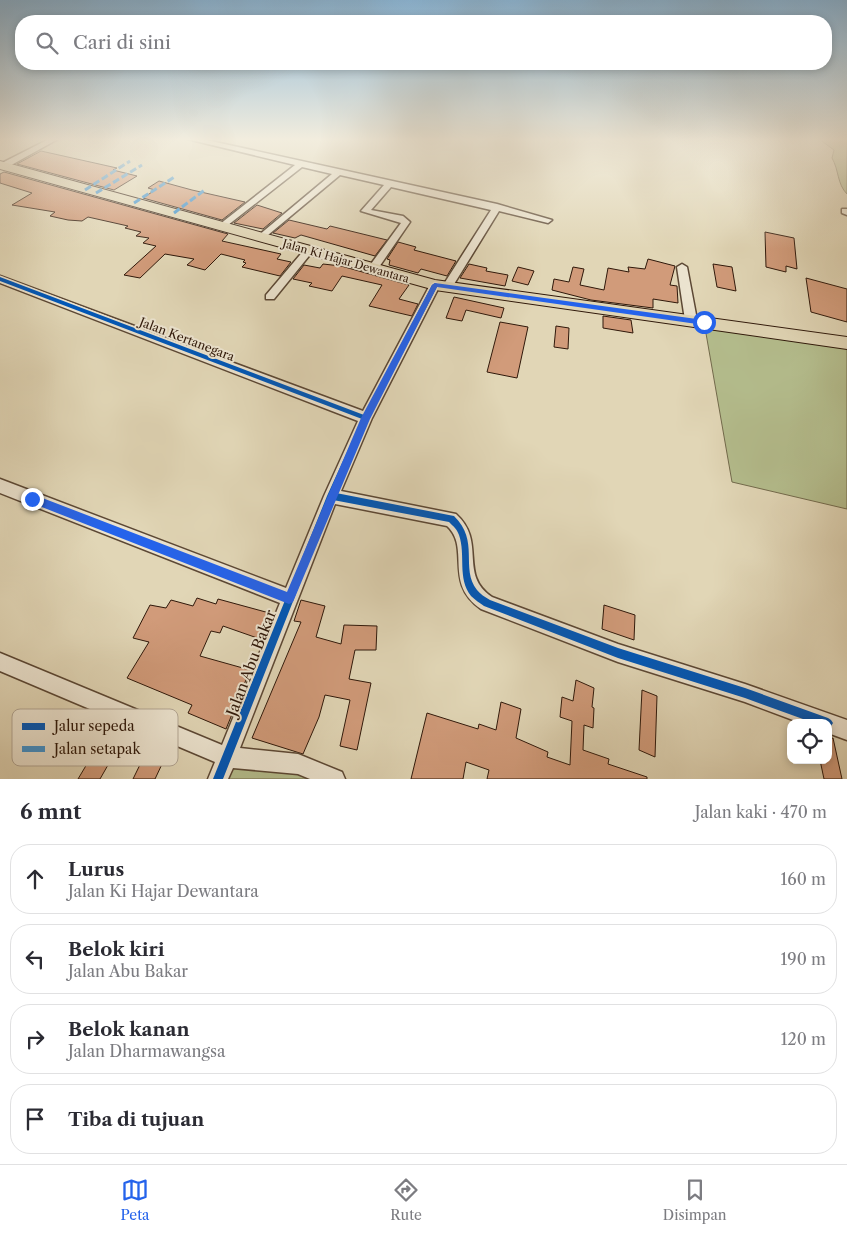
<!DOCTYPE html>
<html lang="id">
<meta charset="utf-8">
<style>
body{margin:0;font-family:"Libre Caslon Text",serif;background:#f7f7f7;color:#2b2b33}
.controls{position:absolute;right:15px;bottom:15px;display:grid;overflow:hidden;border-radius:10px;box-shadow:0 2px 8px #0003}
.controls button{width:45px;height:45px;display:grid;place-items:center;padding:0;border:0;border-bottom:1px solid #e1e1e2;background:#fff;color:#2b2b33;font:25px sans-serif}
.stop{position:absolute;width:15px;height:15px;margin:-11px;border:4px solid #2563eb;border-radius:50%;background:#fff}
.stop.end{background:#2563eb;border-color:#fff;box-shadow:0 1px 5px #0008}
.list{margin:0;padding:0;list-style:none}
h2{display:flex;justify-content:space-between;align-items:center;height:65px;margin:0;padding:0 20px;font-size:21px}
h2 small{font-size:16px;font-weight:400;color:#7c7c81}
.list li{display:grid;grid-template-columns:32px 1fr auto;gap:15px;align-items:center;box-sizing:border-box;height:70px;margin:0 10px 10px;padding:0 10px;border:1px solid #e1e1e2;border-radius:20px}
.list b{display:block;font-size:19px;white-space:nowrap}
.list p{margin:0;font-size:16px;white-space:nowrap;color:#7c7c81}
.list em{font-size:16px;font-style:normal;color:#7c7c81}
.icon{flex:none;width:28px;height:28px;fill:none;stroke:currentColor;stroke-width:2;stroke-linecap:round;stroke-linejoin:round}
.map{position:relative;flex:none;width:847px;height:779px;overflow:hidden}
.search{position:absolute;background:#fff;box-shadow:0 2px 8px #0003;left:15px;right:15px;top:15px;height:55px;display:flex;align-items:center;gap:12px;box-sizing:border-box;padding:0 18px;border-radius:20px;color:#7c7c81;font-size:19px}
.sheet{height:385px;background:#fff}
nav{display:flex;justify-content:space-around;align-items:center;box-sizing:border-box;height:70px;border-top:1px solid #e1e1e2;background:#fff;font-size:14px;color:#7c7c81}
nav a{display:grid;justify-items:center;gap:2px}
nav .on{color:#2563eb}
.map>svg:first-child{display:block}
.green{fill:#b4bd8d;stroke:#726a4c}
.building{fill:#d19b7a;stroke:#2f180a}
.lines{fill:none;stroke-linecap:round;stroke-linejoin:round}
.minor-casing{stroke:#5c4835;stroke-width:3}
.primary-casing{stroke:#2f180a;stroke-width:2}
.minor{fill:#ece4d0;fill-rule:evenodd}
.primary{fill:#e1d6b6;fill-rule:evenodd}
.quiet{stroke:#3d93d2;stroke-width:3;stroke-dasharray:7 3;stroke-linecap:butt}
.cycleway-casing{stroke:#ece4d0;stroke-width:3}
.cycleway{fill:#0057b8;fill-rule:evenodd}
.route{fill:#2563eb}
.labels{text-anchor:middle;dominant-baseline:central;stroke-width:4;stroke-linejoin:round;paint-order:stroke}
.far-street-label{font-size:11px;fill:#2f180a;stroke:#ece4d0}
.street-label{font-size:12px;fill:#2f180a;stroke:#ece4d0}
.near-street-label{font-size:15px;fill:#2f180a;stroke:#ece4d0}
.key{fill:#ece4d0;stroke:#b3a795;stroke-width:1}
.key-label{font-size:14px;fill:#2f180a}
</style>
<div class="map">
<svg width="847" height="779" viewBox="0 0 847 779">
<rect width="100%" height="100%" fill="#e1d6b6"/>
<filter id="stains"><feTurbulence type="fractalNoise" baseFrequency=".004" numOctaves="4"/><feColorMatrix values="0 0 0 0 .2 0 0 0 0 .09 0 0 0 0 .02 0 0 0 .5 -.17"/></filter>
<radialGradient id="worn" r=".72"><stop offset=".6" stop-color="#630" stop-opacity="0"/><stop offset="1" stop-color="#630" stop-opacity=".3"/></radialGradient>
<path class="green" d="M 819,139 L 847,139 L 847,194 C 837,184 839,170 832,158 L 834,150 Z
M 704,322 L 847,343 L 847,509 L 732,482 Z
M 227,757 L 329,779 L 218,779 Z"/>
<path class="building" d="M 41,151 L 117,168 L 113,170 L 137,176 L 114,190 L 17,164 Z
M 4,172 L 228,234 L 222,241 L 281,254 L 277,259 L 291,262 L 280,276 L 242,267 L 246,263 L 243,262 L 245,260 L 221,254 L 205,270 L 187,265 L 194,259 L 165,254 L 140,278 L 124,275 L 156,246 L 143,243 L 149,238 L 136,236 L 141,232 L 125,228 L 128,226 L 88,217 L 82,221 L 68,220 L 50,216 L 55,212 L 12,205 L 32,193 L 0,183 L 0,174 Z
M 159,181 L 192,190 L 245,202 L 222,220 L 143,198 L 155,190 L 148,188 Z
M 257,205 L 282,213 L 263,229 L 234,223 Z
M 289,220 L 327,229 L 330,226 L 387,240 L 375,256 L 301,235 L 295,238 L 273,233 Z
M 765,232 L 794,238 L 797,269 L 786,266 L 786,272 L 766,267 Z
M 398,242 L 416,247 L 414,250 L 456,261 L 447,276 L 421,269 L 418,273 L 389,265 L 390,260 L 387,259 Z
M 648,259 L 675,266 L 670,285 L 677,286 L 678,303 L 653,299 L 653,308 L 591,300 L 552,290 L 554,279 L 569,282 L 573,267 L 584,269 L 580,285 L 604,290 L 608,268 L 629,272 L 628,267 L 645,269 Z
M 323,264 L 341,266 L 409,285 L 399,299 L 418,304 L 412,316 L 369,306 L 382,285 L 342,276 L 332,291 L 309,286 L 312,283 L 293,279 L 304,265 L 320,268 Z
M 469,264 L 487,268 L 486,271 L 508,275 L 505,286 L 460,278 Z
M 713,264 L 732,267 L 736,291 L 717,287 Z
M 518,267 L 534,271 L 528,285 L 512,281 Z
M 806,278 L 847,289 L 847,322 L 811,312 Z
M 454,297 L 504,308 L 501,318 L 466,310 L 462,321 L 446,318 Z
M 603,316 L 631,320 L 633,333 L 603,328 Z
M 500,322 L 528,327 L 517,378 L 487,372 Z
M 556,326 L 569,328 L 568,349 L 554,347 Z
M 197,598 L 216,604 L 218,599 L 273,614 L 263,640 L 223,626 L 220,633 L 211,631 L 200,656 L 250,670 L 226,729 L 188,713 L 192,705 L 127,678 L 149,642 L 133,638 L 150,605 L 166,608 L 171,600 L 193,606 Z
M 301,600 L 325,606 L 316,637 L 341,644 L 344,625 L 377,626 L 376,650 L 355,650 L 349,679 L 371,683 L 357,750 L 340,746 L 350,700 L 325,695 L 319,717 L 303,754 L 252,738 L 301,622 L 294,621 Z
M 604,605 L 635,615 L 634,640 L 602,629 Z
M 576,680 L 594,688 L 592,707 L 594,708 L 593,728 L 584,725 L 583,750 L 609,759 L 608,764 L 647,777 L 647,779 L 487,779 L 489,770 L 466,762 L 463,779 L 411,779 L 427,713 L 478,729 L 479,724 L 496,730 L 501,702 L 521,709 L 516,738 L 548,752 L 547,757 L 570,765 L 572,721 L 560,717 L 562,697 L 573,701 Z
M 642,690 L 657,696 L 655,757 L 639,750 Z
M 112,722 L 128,730 L 100,779 L 78,779 Z
M 153,738 L 171,745 L 155,779 L 133,779 Z
M 833,738 L 842,779 L 824,779 L 820,760 L 828,760 L 828,739 Z"/>
<g class="lines">
<g class="minor-casing">
<path id="minor" d="M 49,139 L 58,139 L 6,168 L 0,167 L 0,164 Z
M 187,139 L 202,139 L 497,204 L 552,220 L 548,223 L 499,211 L 451,289 L 447,290 L 442,287 L 491,210 L 391,187 L 371,210 L 403,216 L 410,222 L 377,270 L 373,271 L 368,268 L 401,223 L 361,211 L 384,185 L 340,175 L 262,240 L 257,237 L 259,235 L 332,174 L 302,167 L 223,229 L 220,228 L 220,224 L 295,165 Z
M 842,209 L 847,209 L 847,215 L 842,213 Z
M 308,248 L 313,251 L 274,299 L 266,299 L 266,295 L 305,249 Z
M 682,264 L 687,267 L 697,320 L 691,324 L 685,320 L 677,267 Z
M 0,276 L 363,411 L 430,285 L 435,282 L 439,283 L 440,285 L 372,418 L 341,491 L 456,514 C 487,542 458,574 492,597 L 618,644 L 745,684 L 847,720 L 847,740 L 828,733 L 828,723 L 801,723 L 745,702 L 618,662 L 481,609 C 443,583 471,548 447,526 L 335,504 L 240,748 L 298,754 L 342,772 L 345,779 L 310,779 L 298,774 L 233,768 L 228,779 L 208,779 L 215,762 L 0,671 L 0,653 L 222,745 L 280,603 L 0,493 L 0,479 L 286,588 L 324,496 L 358,421 L 0,283 Z"/>
</g>
<g class="primary-casing">
<path id="primary" d="M 0,161 L 435,280 L 847,337 L 847,349 L 435,290 L 0,169 Z"/>
</g>
<use href="#minor" class="minor"/>
<use href="#primary" class="primary"/>
<path class="quiet" d="M 85,190 L 130,161
M 96,193 L 142,165
M 134,203 L 176,176
M 174,213 L 206,189"/>
<g class="cycleway-casing">
<path id="cycleway" d="M 0,277 L 364,415 L 432,285 L 435,283 L 437,284 L 438,285 L 369,418 L 336,493 L 454,516 C 480,541 460,568 477,590 C 480,594 485,597 490,600 L 618,648 L 745,688 L 828,718 L 831,720 L 833,723 L 831,726 L 828,728 L 828,723 L 814,723 L 745,698 L 618,658 L 484,606 C 480,603 475,600 471,596 C 457,578 466,555 459,535 C 457,529 453,526 449,522 L 333,500 L 223,779 L 213,779 L 327,496 L 362,419 L 0,281 Z"/>
</g>
<use href="#cycleway" class="cycleway"/>
</g>
<linearGradient id="sky" x2="0" y2="1"><stop stop-color="#89b5d6"/><stop offset="0.56" stop-color="#f2edde"/><stop offset="1" stop-color="#f2edde" stop-opacity="0"/></linearGradient>
<rect width="847" height="249" fill="url(#sky)"/>
<path class="route" d="M 435,283 L 704,320 L 708,322 L 704,325 L 437,287 L 370,419 L 293,602 L 289,604 L 29,502 L 27,499 L 32,494 L 287,592 L 361,418 L 432,285 Z"/>
<g class="labels">
<g class="far-street-label">
<text transform="translate(346 261) rotate(16)">Jalan Ki Hajar Dewantara</text>
</g>
<g class="street-label">
<text transform="translate(187 339) rotate(21)">Jalan Kertanegara</text>
</g>
<g class="near-street-label">
<text transform="translate(251 663) rotate(-69)">Jalan Abu Bakar</text>
</g>
</g>
<rect x="12" y="709" width="166" height="57" rx="8" class="key"/>
<rect x="22" y="723" width="23" height="7" fill="#0057b8"/>
<rect x="22" y="746" width="23" height="6" fill="#3d93d2"/>
<g class="key-label">
<text x="54" y="731">Jalur sepeda</text>
<text x="54" y="754">Jalan setapak</text>
</g>
<rect width="100%" height="100%" filter="url(#stains)"/>
<rect width="100%" height="100%" fill="url(#worn)"/>
</svg>
<div class="controls">
<button><svg class="icon" aria-label="locate" viewBox="0 0 24 24"><circle cx="12" cy="12" r="6"/><path d="M12 2v4M12 18v4M2 12h4M18 12h4"/></svg></button>
</div>
<div class="stop" style="left:704px;top:322px"></div>
<div class="stop end" style="left:32px;top:499px"></div>
<div class="search"><svg class="icon" aria-label="search" viewBox="0 0 24 24"><circle cx="10" cy="10" r="6"/><path d="M15 15l6 6"/></svg>Cari di sini</div>
</div>
<section class="sheet">
<h2>6 mnt<small>Jalan kaki · 470 m</small></h2>
<ul class="list">
<li><svg class="icon" aria-label="ahead" viewBox="0 0 24 24"><path d="M12 20V5M6 11l6-6 6 6"/></svg><div><b>Lurus</b><p>Jalan Ki Hajar Dewantara</p></div><em>160 m</em></li>
<li><svg class="icon" aria-label="left" viewBox="0 0 24 24"><path d="M17 20v-9H6M10 6l-5 5 5 5"/></svg><div><b>Belok kiri</b><p>Jalan Abu Bakar</p></div><em>190 m</em></li>
<li><svg class="icon" aria-label="right" viewBox="0 0 24 24"><path d="M7 20v-9h11M14 6l5 5-5 5"/></svg><div><b>Belok kanan</b><p>Jalan Dharmawangsa</p></div><em>120 m</em></li>
<li><svg class="icon" aria-label="arrive" viewBox="0 0 24 24"><path d="M6 21V4h12l-3 4 3 4H6"/></svg><div><b>Tiba di tujuan</b></div></li>
</ul>
</section>
<nav>
<a class="on"><svg class="icon" aria-label="map" viewBox="0 0 24 24"><path d="M3 6l6-2 6 2 6-2v14l-6 2-6-2-6 2zM9 4v14M15 6v14"/></svg>Peta</a>
<a><svg class="icon" aria-label="directions" viewBox="0 0 24 24"><path d="M12 3l9 9-9 9-9-9zM9 14v-3h6M13 9l2 2-2 2"/></svg>Rute</a>
<a><svg class="icon" aria-label="saved" viewBox="0 0 24 24"><path d="M7 4h10v16l-5-4-5 4z"/></svg>Disimpan</a>
</nav>
